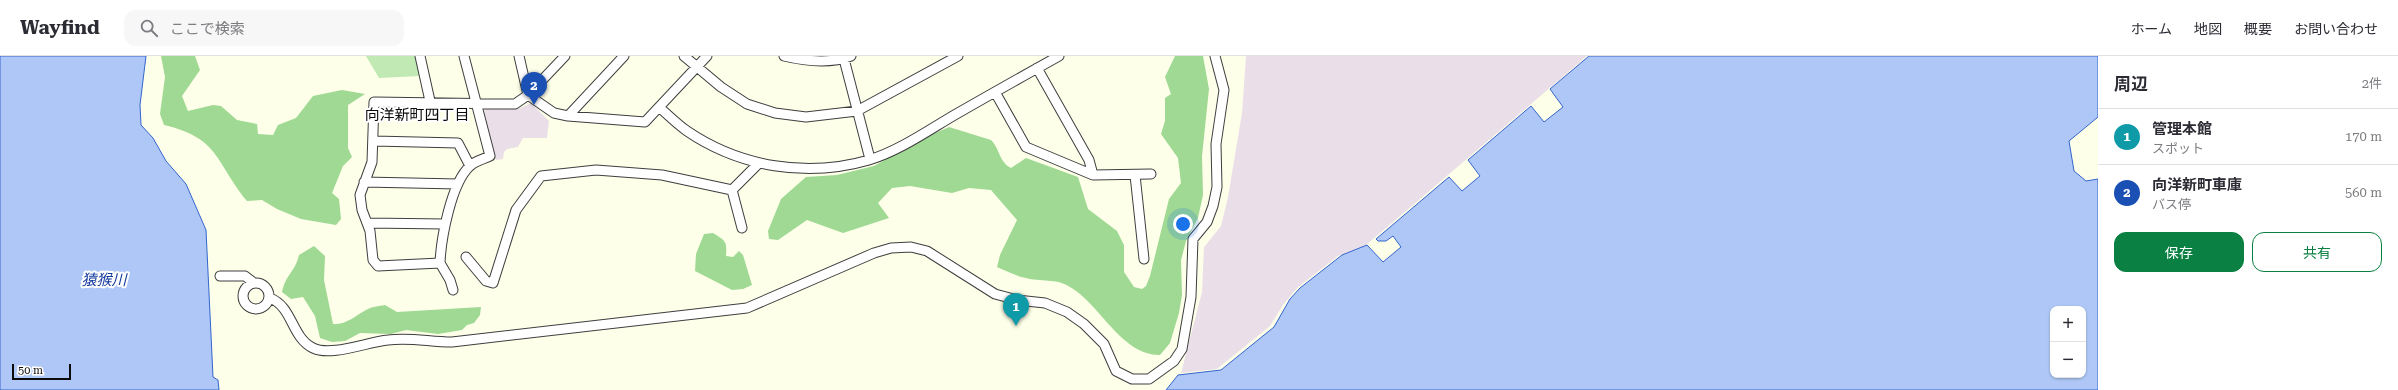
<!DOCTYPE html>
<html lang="ja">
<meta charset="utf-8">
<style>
body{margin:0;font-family:"Roboto Serif","Noto Sans JP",serif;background:#f7f7f7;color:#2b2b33}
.controls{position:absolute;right:12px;bottom:12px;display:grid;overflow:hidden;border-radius:8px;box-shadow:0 1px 3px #0004}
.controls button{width:36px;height:36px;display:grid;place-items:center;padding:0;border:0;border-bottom:1px solid #e1e1e2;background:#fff;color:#2b2b33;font:20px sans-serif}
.scale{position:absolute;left:12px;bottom:10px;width:59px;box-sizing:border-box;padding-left:4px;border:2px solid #0b0b0b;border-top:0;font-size:11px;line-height:14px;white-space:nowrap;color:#0b0b0b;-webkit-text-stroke:3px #fff;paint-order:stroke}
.you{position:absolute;left:1183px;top:168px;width:14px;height:14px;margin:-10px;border:3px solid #fff;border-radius:50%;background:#1a73e8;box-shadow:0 0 0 6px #1a73e833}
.badge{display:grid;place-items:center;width:26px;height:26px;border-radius:50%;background:#0b8043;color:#fff;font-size:13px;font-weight:700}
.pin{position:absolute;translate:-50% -33px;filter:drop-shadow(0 1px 2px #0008)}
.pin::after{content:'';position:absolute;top:21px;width:14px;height:12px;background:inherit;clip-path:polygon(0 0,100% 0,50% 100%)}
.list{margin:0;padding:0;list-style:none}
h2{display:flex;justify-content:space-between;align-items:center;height:52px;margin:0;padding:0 16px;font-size:17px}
h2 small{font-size:13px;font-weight:400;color:#7c7c81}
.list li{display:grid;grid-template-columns:26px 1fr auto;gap:12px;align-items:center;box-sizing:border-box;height:56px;padding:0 16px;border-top:1px solid #e1e1e2}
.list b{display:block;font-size:15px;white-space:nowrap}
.list p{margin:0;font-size:13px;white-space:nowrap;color:#7c7c81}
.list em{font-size:13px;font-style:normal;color:#7c7c81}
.actions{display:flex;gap:8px;padding:12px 16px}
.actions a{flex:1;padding:9px 0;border:1px solid #0b8043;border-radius:12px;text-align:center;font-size:14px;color:#0b8043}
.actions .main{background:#0b8043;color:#fff}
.icon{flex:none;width:22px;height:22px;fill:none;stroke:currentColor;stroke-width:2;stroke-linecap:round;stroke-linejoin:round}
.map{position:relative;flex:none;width:2098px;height:334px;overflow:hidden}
header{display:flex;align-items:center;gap:24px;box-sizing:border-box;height:56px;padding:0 20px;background:#fff;border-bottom:1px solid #e1e1e2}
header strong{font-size:19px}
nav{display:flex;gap:22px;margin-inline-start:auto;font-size:14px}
.search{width:280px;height:36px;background:#f7f7f7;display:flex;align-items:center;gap:10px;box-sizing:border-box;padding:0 14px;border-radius:12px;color:#7c7c81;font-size:15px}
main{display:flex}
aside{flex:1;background:#fff}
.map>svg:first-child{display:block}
.industrial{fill:#eadfe8}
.green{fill:#c0e9b4}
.forest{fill:#9fd993}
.water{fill:#aec7f6;stroke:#3465ce;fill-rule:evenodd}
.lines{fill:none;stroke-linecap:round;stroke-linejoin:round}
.street-casing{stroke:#3e3e3e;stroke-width:11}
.street{stroke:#fff;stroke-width:9}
.labels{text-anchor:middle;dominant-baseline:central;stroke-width:4;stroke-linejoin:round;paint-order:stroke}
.neighbourhood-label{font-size:15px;fill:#0b0b0b;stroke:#fff}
.water-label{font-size:15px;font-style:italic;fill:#153b9d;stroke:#fff}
</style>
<header>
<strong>Wayfind</strong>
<div class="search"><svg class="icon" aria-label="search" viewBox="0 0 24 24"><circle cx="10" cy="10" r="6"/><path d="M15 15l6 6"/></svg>ここで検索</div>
<nav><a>ホーム</a><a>地図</a><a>概要</a><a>お問い合わせ</a></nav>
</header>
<main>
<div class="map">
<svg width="2098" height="334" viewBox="0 0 2098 334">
<rect width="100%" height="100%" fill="#fdffe9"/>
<path class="industrial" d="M 1246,0 L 1587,0 L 1365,190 L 1338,200 L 1297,232 L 1283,249 L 1270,270 L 1217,313 L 1181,317 L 1202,236 L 1204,191 L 1221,170 L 1228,141 L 1242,57 Z
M 529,48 L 532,48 L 549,65 L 547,82 L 523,82 L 518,91 L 507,93 L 504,96 L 503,103 L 496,104 L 483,57 L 487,52 L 518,53 Z"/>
<path class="green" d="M 366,0 L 415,0 L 420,20 L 379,22 Z"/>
<path class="forest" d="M 161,0 L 195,0 L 200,14 L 182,40 L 188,55 L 213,49 L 221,50 L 237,64 L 257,68 L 258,78 L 273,79 L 278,69 L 296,62 L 313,40 L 342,34 L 365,38 L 348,49 L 348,92 L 352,101 L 343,110 L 332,137 L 339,143 L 341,163 L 336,169 L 301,163 L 277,153 L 262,144 L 247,145 C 215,106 220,82 164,69 L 160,58 L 165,21 Z
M 1175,0 L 1203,0 L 1209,33 L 1202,100 L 1203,139 L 1198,162 L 1186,185 L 1181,204 L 1182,239 L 1179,257 L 1170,287 L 1160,299 C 1121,299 1101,249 1070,231 C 1057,222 1040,226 1026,222 C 1016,220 1006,215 997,211 L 1000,199 L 1017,164 L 991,134 L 969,132 L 952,137 L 910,130 L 892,132 L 878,147 L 889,162 L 843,177 L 807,164 L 778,184 L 769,183 L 768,175 L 781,143 L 806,121 L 837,119 L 874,110 L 924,82 L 949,71 L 991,84 C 1000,93 999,106 1011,112 L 1026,102 L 1078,121 L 1088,153 L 1117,175 L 1124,189 L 1124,216 L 1134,231 L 1142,233 L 1146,230 L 1150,220 L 1169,143 L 1181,127 L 1178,102 L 1161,78 L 1165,65 L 1165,42 L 1171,38 L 1165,21 Z
M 713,177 C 726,185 727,185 726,200 L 733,201 L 739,195 L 743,199 L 752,229 L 743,233 L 732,234 L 695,215 L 696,198 L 704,178 Z
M 314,190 L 325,200 L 324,224 L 333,268 C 346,269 355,260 366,254 C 371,251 379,250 385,249 L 397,256 L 481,251 L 480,259 L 474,267 L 467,269 L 462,274 L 438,278 L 406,274 L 391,278 L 360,277 L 345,285 L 332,286 L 320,282 L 315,260 L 303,241 L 291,243 L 282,236 C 286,218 295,216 299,199 Z"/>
<path class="water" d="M 0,0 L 146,0 L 140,49 L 141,69 L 153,82 L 166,105 L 186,128 L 206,174 L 213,321 L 218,324 L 219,334 L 0,334 Z
M 1589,0 L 2098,0 L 2098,61 L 2069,85 L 2074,115 L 2086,125 L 2098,123 L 2098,334 L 1166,334 L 1178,319 L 1221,314 L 1274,271 L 1290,243 L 1300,232 L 1342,199 L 1367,189 L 1383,206 L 1401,191 L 1393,180 L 1386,185 L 1378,185 L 1376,183 L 1449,121 L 1462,135 L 1480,120 L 1468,104 L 1531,50 L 1544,66 L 1563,51 L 1550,33 ZM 2053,253 L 2083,253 L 2083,319 L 2053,319 Z"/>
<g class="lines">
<g class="street-casing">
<path id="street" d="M 420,0 L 430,45
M 519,0 L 528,39 L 554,57 L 568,60 L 645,66 L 707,0
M 684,0 L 721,31 L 747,48 L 775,57 L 806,61 L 857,55 L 958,0
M 784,0 C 805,5 830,8 851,0
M 844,3 L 870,103
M 1037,12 L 1089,104 L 1093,119
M 995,36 L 1026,91 L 1093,119 L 1151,118
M 659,51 C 668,59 677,68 687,75 C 740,111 807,122 869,104 C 901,94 930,73 958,57 C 991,38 1025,19 1059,0
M 568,60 L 624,0
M 374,85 L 458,87 L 470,110
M 1135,119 L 1144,203
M 364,126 L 458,128
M 732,134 L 742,172
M 368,167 L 445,168
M 466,201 L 486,225 L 493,227 L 516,154 L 541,120 L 596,114 L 662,119 L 732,134 L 758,108
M 440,207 L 378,210 L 373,204 L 370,175 L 362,154 L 360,139 L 372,106 L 374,46 L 515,48 L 528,39 L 565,0
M 220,220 L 245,220 L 254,227
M243 240a13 13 0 1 1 26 0a13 13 0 1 1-26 0Z
M 453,234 L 450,224 L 440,207 C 441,183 451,127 470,110 C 475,105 484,103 490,100 L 464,0
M 270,242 C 293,251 291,281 313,292 C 331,301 367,286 388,284 C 410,281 430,286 452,286 L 747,252 L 874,197 L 891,192 L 911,191 L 927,195 L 995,238 L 1017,244 L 1045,247 L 1067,256 L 1084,268 L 1104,288 L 1116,315 L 1132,323 L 1149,323 L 1174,305 L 1182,293 L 1191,241 L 1193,183 L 1207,166 L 1213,150 L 1217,131 L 1216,88 L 1224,34 L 1215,0"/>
</g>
<use href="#street" class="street"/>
</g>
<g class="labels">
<g class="neighbourhood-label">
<text x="417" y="59">向洋新町四丁目</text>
</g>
<g class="water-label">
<text x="104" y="224">猿猴川</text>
</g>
</g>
</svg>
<div class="controls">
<button>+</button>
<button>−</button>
</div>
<div class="scale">50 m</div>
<div class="you"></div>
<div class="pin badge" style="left:1016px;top:270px;background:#0f9aa8">1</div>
<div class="pin badge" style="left:534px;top:49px;background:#1a4fb4">2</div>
</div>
<aside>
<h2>周辺<small>2件</small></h2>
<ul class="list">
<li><span class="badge" style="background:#0f9aa8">1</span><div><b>管理本館</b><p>スポット</p></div><em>170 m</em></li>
<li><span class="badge" style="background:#1a4fb4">2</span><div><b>向洋新町車庫</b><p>バス停</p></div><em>560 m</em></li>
</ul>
<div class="actions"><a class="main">保存</a><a>共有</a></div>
</aside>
</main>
